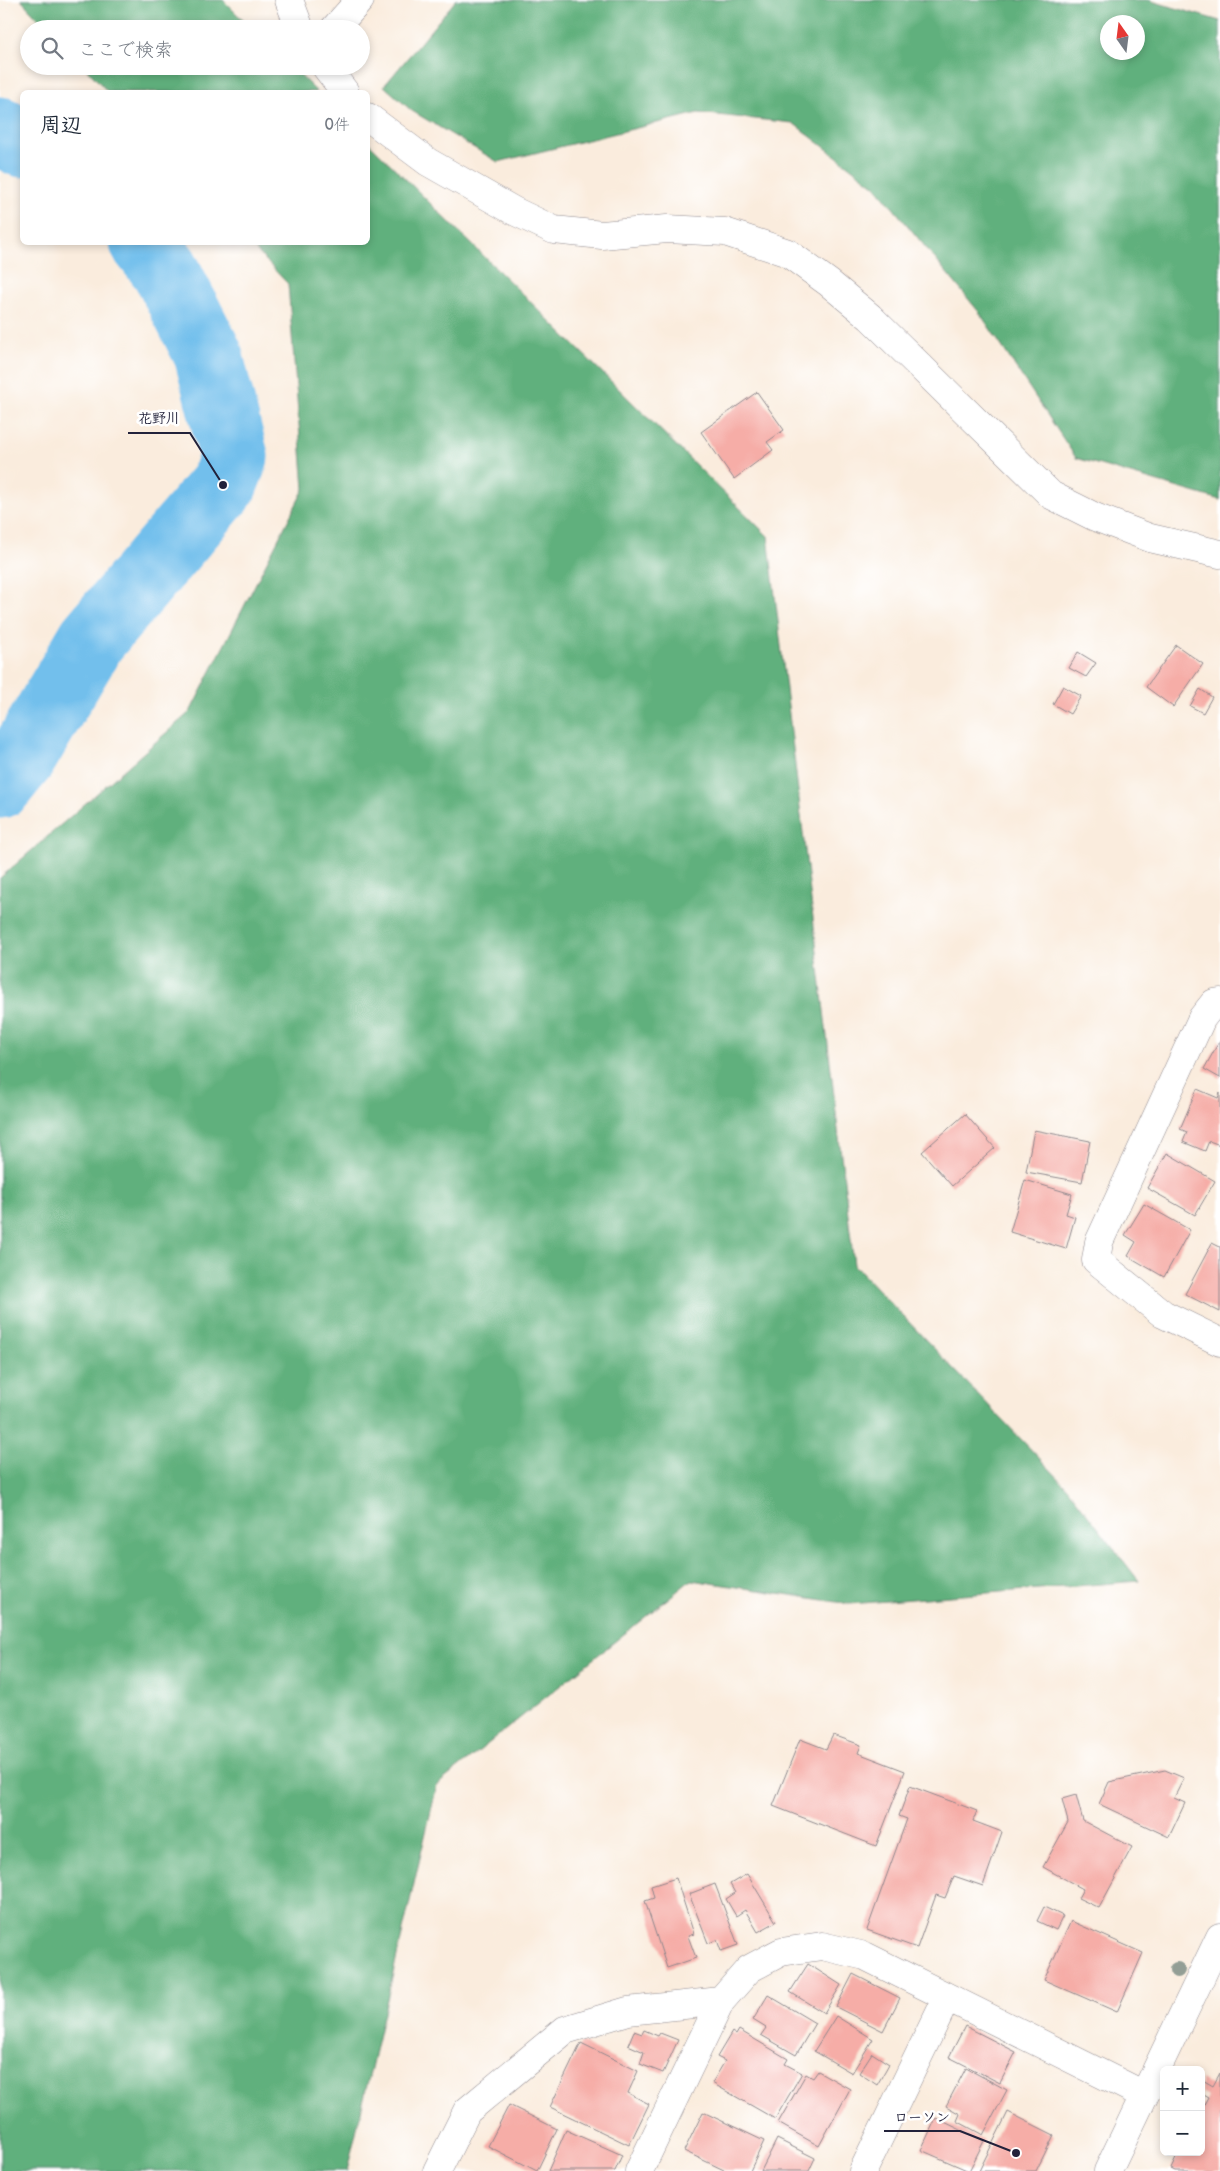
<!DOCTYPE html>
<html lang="ja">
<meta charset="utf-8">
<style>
body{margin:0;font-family:"Balsamiq Sans","Klee One",sans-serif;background:#f6f6f7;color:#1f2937}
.controls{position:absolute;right:15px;bottom:15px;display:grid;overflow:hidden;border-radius:8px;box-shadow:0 2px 8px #0003}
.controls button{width:45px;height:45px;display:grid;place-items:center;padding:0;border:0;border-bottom:1px solid #e0e1e3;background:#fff;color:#1f2937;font:25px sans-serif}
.compass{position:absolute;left:1100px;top:15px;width:45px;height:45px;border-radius:50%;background:#fff;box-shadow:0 2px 8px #0003;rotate:346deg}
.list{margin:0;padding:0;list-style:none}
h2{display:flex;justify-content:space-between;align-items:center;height:65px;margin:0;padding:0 20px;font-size:21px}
h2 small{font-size:16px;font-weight:400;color:#747a83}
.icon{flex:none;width:28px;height:28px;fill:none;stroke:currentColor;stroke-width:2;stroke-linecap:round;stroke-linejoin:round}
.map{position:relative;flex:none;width:1220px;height:2171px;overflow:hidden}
.search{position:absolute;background:#fff;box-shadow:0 2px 8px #0003;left:20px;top:20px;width:350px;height:55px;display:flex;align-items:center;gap:12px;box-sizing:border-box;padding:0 18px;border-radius:28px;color:#747a83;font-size:19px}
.panel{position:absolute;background:#fff;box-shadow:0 2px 8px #0003;left:20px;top:90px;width:350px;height:155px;border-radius:8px}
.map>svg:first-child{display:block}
.forest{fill:#60b07d;stroke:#41695c;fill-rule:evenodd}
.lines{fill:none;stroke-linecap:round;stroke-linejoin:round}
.river{stroke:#72bfec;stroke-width:69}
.building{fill:#f6ada7}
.minor-casing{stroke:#8e878c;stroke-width:29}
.minor{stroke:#fff;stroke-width:28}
.tree{fill:#939e95}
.leader{fill:none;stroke:#22223b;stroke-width:2}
.callout-dot{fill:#22223b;stroke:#fff;stroke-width:2}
.callout-label{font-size:14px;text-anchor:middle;font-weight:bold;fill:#22223b;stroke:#fff;stroke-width:5;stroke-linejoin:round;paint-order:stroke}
</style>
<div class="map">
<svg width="1220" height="2171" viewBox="0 0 1220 2171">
<rect width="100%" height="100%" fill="#fff"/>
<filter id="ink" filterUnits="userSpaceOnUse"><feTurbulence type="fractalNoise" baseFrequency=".02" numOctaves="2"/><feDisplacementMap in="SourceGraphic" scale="10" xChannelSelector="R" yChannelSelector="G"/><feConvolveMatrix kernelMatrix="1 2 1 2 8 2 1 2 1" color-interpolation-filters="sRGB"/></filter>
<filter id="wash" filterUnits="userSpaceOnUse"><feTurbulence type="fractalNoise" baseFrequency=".0096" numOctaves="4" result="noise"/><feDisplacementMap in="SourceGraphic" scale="20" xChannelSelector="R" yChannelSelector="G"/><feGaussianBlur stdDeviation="1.12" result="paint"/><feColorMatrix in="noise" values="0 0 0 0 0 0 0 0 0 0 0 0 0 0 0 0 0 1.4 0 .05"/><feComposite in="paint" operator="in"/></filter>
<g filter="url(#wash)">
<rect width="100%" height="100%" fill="#faecdd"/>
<path class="forest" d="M 21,0 L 223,0 L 252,29 L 48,29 Z
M 456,0 L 1148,0 L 1220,21 L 1220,500 L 1076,458 L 979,312 L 875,186 L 793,123 L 698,113 L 498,162 L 412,111 L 384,86 ZM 1138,22 L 1138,52 L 1108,52 L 1108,22 Z
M 84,66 L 291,66 L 317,92 L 108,92 Z
M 368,142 L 768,536 L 854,1265 L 1066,1486 L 1139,1581 L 850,1604 L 691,1580 L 437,1785 L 347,2171 L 0,2171 L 0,878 L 190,712 L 304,489 L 288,284 L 249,243 L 368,242 Z"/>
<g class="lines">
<path class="river" d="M 0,131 L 22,143
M 0,784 L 23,756 L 92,639 L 223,485 L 234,457 L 208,354 L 165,269 L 144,242"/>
</g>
<g id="blocks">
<path class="building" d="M 757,392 L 784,430 L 767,442 L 773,450 L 734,479 L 701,432 Z
M 1176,645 L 1203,664 L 1173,707 L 1146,687 Z
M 1078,652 L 1096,663 L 1086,677 L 1069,668 Z
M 1063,686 L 1081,696 L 1070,714 L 1053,704 Z
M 1200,689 L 1212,697 L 1203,713 L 1190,706 Z
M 1220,1040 L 1220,1078 L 1204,1069 Z
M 1197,1089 L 1218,1098 L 1220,1093 L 1220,1145 L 1209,1141 L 1205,1151 L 1183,1142 L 1187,1132 L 1180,1129 Z
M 965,1114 L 995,1148 L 952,1186 L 922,1152 Z
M 1034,1130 L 1090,1141 L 1082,1182 L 1026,1172 Z
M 1167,1153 L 1215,1181 L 1195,1215 L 1147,1188 Z
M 1025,1180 L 1072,1194 L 1066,1214 L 1075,1217 L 1066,1249 L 1010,1232 Z
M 1144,1204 L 1190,1230 L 1164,1277 L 1128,1256 L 1136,1242 L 1125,1235 Z
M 1212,1243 L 1220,1247 L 1220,1312 L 1185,1294 Z
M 833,1735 L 861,1745 L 858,1753 L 905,1771 L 876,1846 L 773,1806 L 800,1739 L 826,1749 Z
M 1165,1770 L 1184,1778 L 1174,1798 L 1185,1803 L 1169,1837 L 1099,1804 L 1109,1782 Z
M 910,1786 L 977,1811 L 973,1821 L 1002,1832 L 983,1886 L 954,1876 L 945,1898 L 936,1895 L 917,1948 L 867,1930 L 907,1819 L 899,1816 Z
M 1076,1795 L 1083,1821 L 1132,1847 L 1099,1908 L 1078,1898 L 1083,1889 L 1043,1867 L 1068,1822 L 1062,1799 Z
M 747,1874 L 776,1922 L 758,1932 L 745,1910 L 736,1916 L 726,1899 L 735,1893 L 730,1884 Z
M 676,1878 L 694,1934 L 688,1936 L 696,1958 L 667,1968 L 645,1901 L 654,1898 L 651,1886 Z
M 715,1884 L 738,1945 L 721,1951 L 717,1940 L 708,1943 L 689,1894 Z
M 1044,1907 L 1063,1916 L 1056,1930 L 1037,1921 Z
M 1071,1921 L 1143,1953 L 1117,2012 L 1044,1980 Z
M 808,1964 L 841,1985 L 824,2013 L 790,1992 Z
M 853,1974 L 900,1998 L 883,2031 L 836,2007 Z
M 768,1995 L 815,2023 L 796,2055 L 761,2035 L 766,2028 L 753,2020 Z
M 836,2016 L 873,2039 L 852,2073 L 814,2051 Z
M 965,2026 L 1016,2052 L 1000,2083 L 949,2057 Z
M 644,2030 L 658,2036 L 660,2033 L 678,2040 L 663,2073 L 640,2064 L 644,2052 L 628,2045 L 634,2031 L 642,2034 Z
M 739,2030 L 788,2059 L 785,2064 L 802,2073 L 775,2119 L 712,2083 L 725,2061 L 717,2057 L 732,2032 L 736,2035 Z
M 581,2043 L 638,2071 L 628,2093 L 649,2104 L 629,2145 L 550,2107 Z
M 872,2053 L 889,2064 L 877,2085 L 859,2073 Z
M 966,2068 L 1007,2090 L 983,2135 L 957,2121 L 960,2114 L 946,2106 Z
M 818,2071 L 850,2089 L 819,2146 L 778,2123 L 806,2074 L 813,2078 Z
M 1220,2073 L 1220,2171 L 1175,2171 L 1171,2169 L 1179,2152 L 1201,2152 L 1201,2110 L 1208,2097 L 1201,2093 L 1201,2079 L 1213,2086 Z
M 509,2105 L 557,2129 L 537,2171 L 488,2146 Z
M 703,2112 L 764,2141 L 750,2171 L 726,2171 L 684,2151 Z
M 1008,2112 L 1054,2135 L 1036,2171 L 979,2171 Z
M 936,2118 L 984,2141 L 969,2171 L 921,2150 Z
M 566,2130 L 622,2155 L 615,2171 L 548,2171 Z
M 777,2139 L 815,2158 L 809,2171 L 761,2171 Z"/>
</g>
</g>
<g filter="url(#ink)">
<use href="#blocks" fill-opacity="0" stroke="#8e878c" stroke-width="1"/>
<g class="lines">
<g class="minor-casing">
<path id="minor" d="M 289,0 L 300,29
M 334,29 L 360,0
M 325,66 L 345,92
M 368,117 L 428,162 L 514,211 L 554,230 L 602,235 L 667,229 L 725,232 L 788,253 L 829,283 L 870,317 L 1051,495 L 1095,517 L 1150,538 L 1220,554
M 1220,1002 L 1214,1003 L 1202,1018 L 1099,1242 L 1096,1260 L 1163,1314 L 1220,1342
M 437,2171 L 467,2111 L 565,2030 L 628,2011 L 721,2001
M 639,2171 L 721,2001 L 749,1969 L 781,1952 L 822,1946 L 865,1956 L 1144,2095
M 863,2171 L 947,1997
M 1108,2171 L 1220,1937"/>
</g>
<use href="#minor" class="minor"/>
</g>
<circle class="tree" cx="1177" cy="1970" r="8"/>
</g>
<path class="leader" d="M223 485L190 433H128M1016 2153L960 2131H884"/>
<g class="callout-dot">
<circle cx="223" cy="485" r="5"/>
<circle cx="1016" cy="2153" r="5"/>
</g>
<g class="callout-label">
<text x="159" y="423">花野川</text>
<text x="922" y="2122">ローソン</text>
</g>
</svg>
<div class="controls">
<button>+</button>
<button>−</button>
</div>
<svg class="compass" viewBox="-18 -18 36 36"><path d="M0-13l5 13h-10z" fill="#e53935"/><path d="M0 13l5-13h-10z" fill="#747a83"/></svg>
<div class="search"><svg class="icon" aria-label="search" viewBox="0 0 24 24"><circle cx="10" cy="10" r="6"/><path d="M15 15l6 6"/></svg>ここで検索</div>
<section class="panel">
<h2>周辺<small>0件</small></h2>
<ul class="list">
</ul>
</section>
</div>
